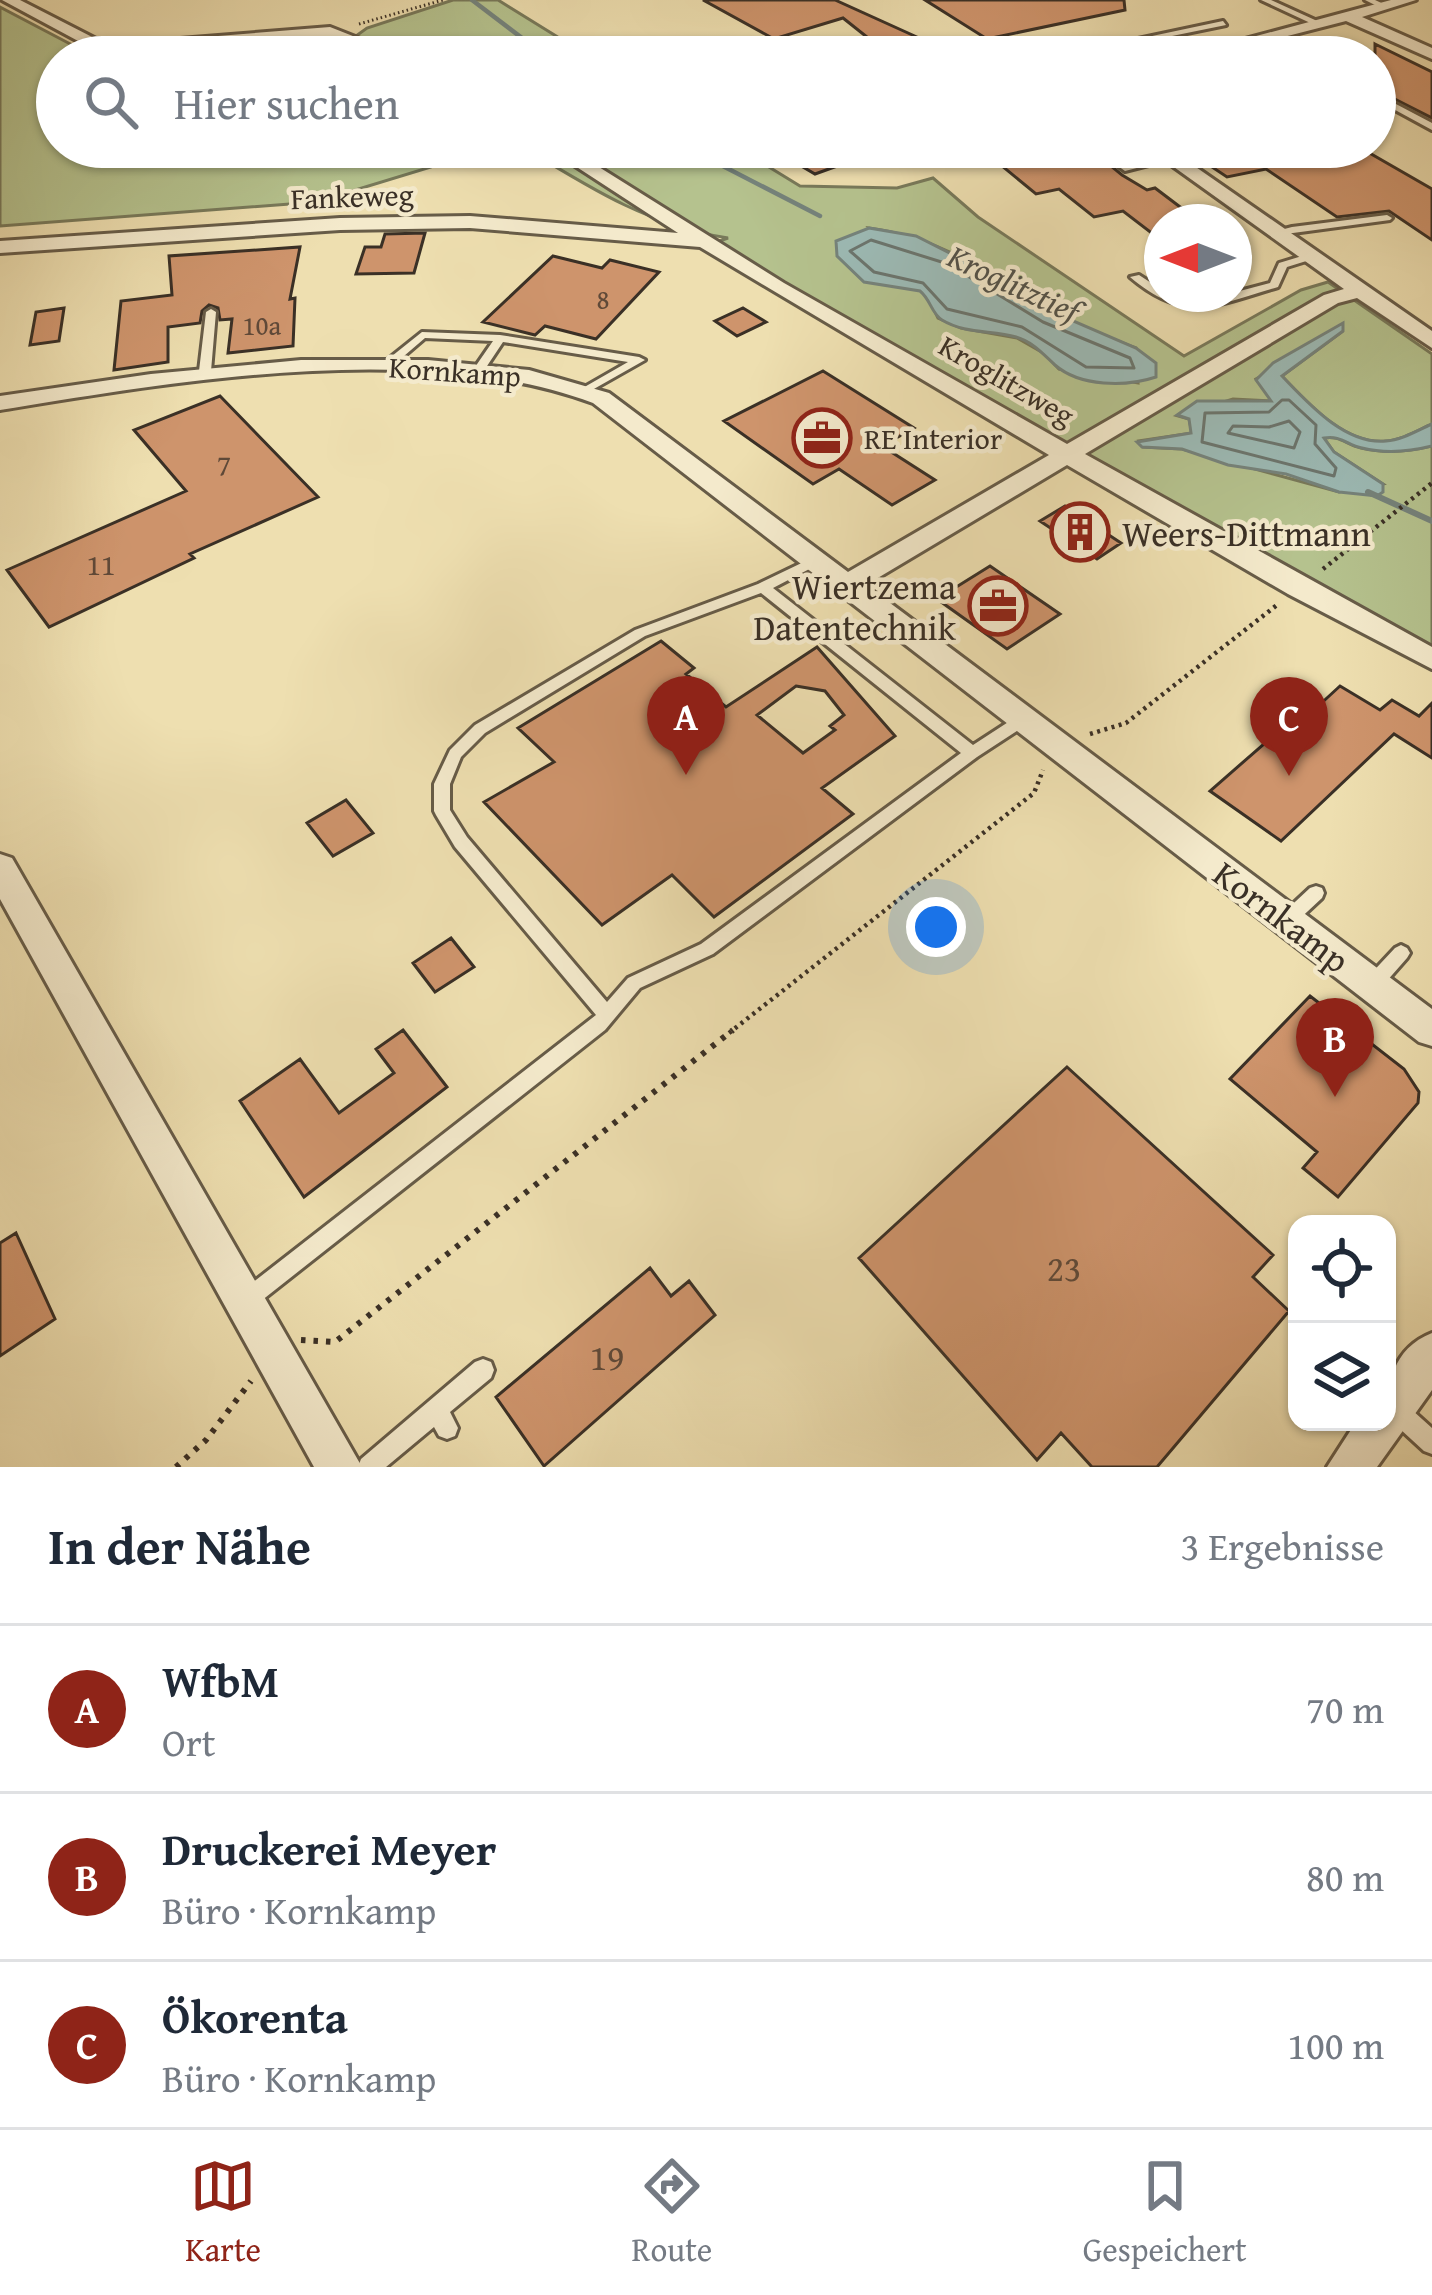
<!DOCTYPE html>
<html lang="de">
<meta charset="utf-8">
<style>
body{margin:0;font-family:"Gentium Book Plus",serif;background:#f6f6f7;color:#1f2937}
.controls{position:absolute;right:36px;bottom:36px;display:grid;overflow:hidden;border-radius:24px;box-shadow:0 3px 9px #0004}
.controls button{width:108px;height:108px;display:grid;place-items:center;padding:0;border:0;border-bottom:3px solid #e0e1e3;background:#fff;color:#1f2937;font:60px sans-serif}
.compass{position:absolute;left:1144px;top:204px;width:108px;height:108px;border-radius:50%;background:#fff;box-shadow:0 3px 9px #0004;rotate:270deg}
.you{position:absolute;left:936px;top:927px;width:42px;height:42px;margin:-30px;border:9px solid #fff;border-radius:50%;background:#1a73e8;box-shadow:0 0 0 18px #1a73e833}
.badge{display:grid;place-items:center;width:78px;height:78px;border-radius:50%;background:#8f2418;color:#fff;font-size:39px;font-weight:700}
.pin{position:absolute;translate:-50% -99px;filter:drop-shadow(0 3px 6px #0008)}
.pin::after{content:'';position:absolute;top:63px;width:42px;height:36px;background:inherit;clip-path:polygon(0 0,100% 0,50% 100%)}
.list{margin:0;padding:0;list-style:none}
h2{display:flex;justify-content:space-between;align-items:center;height:156px;margin:0;padding:0 48px;font-size:51px}
h2 small{font-size:39px;font-weight:400;color:#747a83}
.list li{display:grid;grid-template-columns:78px 1fr auto;gap:36px;align-items:center;box-sizing:border-box;height:168px;padding:0 48px;border-top:3px solid #e0e1e3}
.list b{display:block;font-size:45px;white-space:nowrap}
.list p{margin:0;font-size:39px;white-space:nowrap;color:#747a83}
.list em{font-size:39px;font-style:normal;color:#747a83}
.icon{flex:none;width:66px;height:66px;fill:none;stroke:currentColor;stroke-width:2;stroke-linecap:round;stroke-linejoin:round}
.map{position:relative;flex:none;width:1432px;height:1467px;overflow:hidden}
.search{position:absolute;background:#fff;box-shadow:0 3px 9px #0004;left:36px;right:36px;top:36px;height:132px;display:flex;align-items:center;gap:30px;box-sizing:border-box;padding:0 42px;border-radius:66px;color:#747a83;font-size:45px}
.sheet{height:660px;background:#fff}
nav{display:flex;justify-content:space-around;align-items:center;box-sizing:border-box;height:168px;border-top:3px solid #e0e1e3;background:#fff;font-size:33px;color:#747a83}
nav a{display:grid;justify-items:center;gap:6px}
nav .on{color:#8f2418}
.map>svg:first-child{display:block}
.green{fill:#b5c28e;stroke:#78795a;stroke-width:3;fill-rule:evenodd}
.water{fill:#9cbab5;stroke:#75837c;stroke-width:3}
.lines{fill:none;stroke-linecap:round;stroke-linejoin:round}
.shore{stroke:#6b756e;stroke-width:3}
.stream-far1{stroke:#75837c;stroke-width:4.5}
.stream{stroke:#75837c;stroke-width:6}
.building{fill:#ce946c;stroke:#3a3026;stroke-width:3;fill-rule:evenodd}
.service-casing{stroke:#675c48;stroke-width:6}
.minor-casing{stroke:#675c48;stroke-width:6}
.path-far2{stroke:#3a3026;stroke-width:3;stroke-dasharray:1.5 3;stroke-linecap:butt}
.path-far1{stroke:#3a3026;stroke-width:4.5;stroke-dasharray:3 4.5;stroke-linecap:butt}
.path{stroke:#3a3026;stroke-width:6;stroke-dasharray:4.5 8;stroke-linecap:butt}
.service{fill:#f4eacc;fill-rule:evenodd}
.minor{fill:#f4eacc;fill-rule:evenodd}
.labels{text-anchor:middle;dominant-baseline:central;stroke-width:9;stroke-linejoin:round;paint-order:stroke}
.far-number-label{font-size:27px;fill:#5f4938}
.far-street-label{font-size:30px;fill:#3a3026;stroke:#f4eacc}
.far-poi-label{font-size:30px;fill:#3a3026;stroke:#f4eacc;text-anchor:start}
.number-label{font-size:30px;fill:#5f4938}
.far-water-label{font-size:33px;font-style:italic;fill:#52524a;stroke:#f4eacc}
.poi-label{font-size:36px;fill:#3a3026;stroke:#f4eacc;text-anchor:start}
.street-label{font-size:36px;fill:#3a3026;stroke:#f4eacc}
.near-number-label{font-size:36px;fill:#5f4938}
</style>
<div class="map">
<svg width="1432" height="1467" viewBox="0 0 1432 1467">
<rect width="100%" height="100%" fill="#eedfb0"/>
<filter id="stains"><feTurbulence type="fractalNoise" baseFrequency=".00167" numOctaves="4"/><feColorMatrix values="0 0 0 0 .2 0 0 0 0 .09 0 0 0 0 .02 0 0 0 .5 -.17"/></filter>
<radialGradient id="worn" r=".72"><stop offset=".6" stop-color="#630" stop-opacity="0"/><stop offset="1" stop-color="#630" stop-opacity=".3"/></radialGradient>
<path class="green" d="M 453,0 L 498,0 L 590,57 L 364,57 L 342,46 L 367,28 Z
M 0,7 L 95,57 L 57,57 L 57,147 L 449,147 L 431,167 L 316,202 L 0,226 Z
M 523,147 L 736,147 L 800,186 L 897,188 L 933,178 L 978,217 L 1184,356 L 1301,290 L 1328,282 L 1432,354 L 1432,424 C 1418,430 1402,440 1386,441 C 1345,445 1308,403 1282,376 L 1343,331 L 1256,379 L 1273,401 L 1233,399 L 1178,416 L 1189,419 L 1192,433 L 1139,441 L 1143,447 L 1182,449 L 1339,492 L 1383,484 L 1334,452 L 1324,438 C 1340,435 1346,445 1361,448 C 1386,454 1408,452 1432,446 L 1432,668 L 700,248 L 728,238 C 650,226 590,188 523,147 ZM 869,228 C 926,235 978,263 1024,297 C 1054,318 1102,334 1136,348 L 1138,383 L 1059,369 L 1045,354 L 1017,338 L 961,328 L 938,318 L 929,299 Z"/>
<path class="water" d="M 869,228 L 916,236 L 1011,284 L 1050,311 L 1136,348 L 1156,363 L 1156,377 C 1126,387 1080,387 1055,365 C 1043,354 1033,342 1016,337 C 992,330 965,334 942,320 C 931,313 931,300 920,291 L 864,282 L 837,256 L 836,241 Z
M 1343,323 L 1343,331 L 1282,376 C 1308,403 1345,445 1386,441 C 1402,440 1418,430 1432,424 L 1432,446 C 1408,452 1386,454 1362,448 C 1347,445 1341,435 1324,438 L 1334,452 L 1383,484 L 1383,492 L 1377,496 L 1339,492 L 1286,474 L 1228,465 L 1182,449 L 1142,447 L 1137,442 L 1191,433 L 1189,419 L 1177,415 L 1197,401 L 1271,401 L 1256,380 L 1273,363 Z"/>
<g class="lines">
<path class="shore" d="M 871,240 L 948,264 L 1043,322 L 1130,358 L 1134,368 L 1086,367 L 1022,327 L 947,309 L 923,283 L 874,272 L 850,251 Z
M 1282,400 L 1289,400 L 1316,425 L 1315,444 L 1336,468 L 1334,476 L 1202,442 L 1205,413 L 1269,412 Z
M 1289,421 L 1300,432 L 1294,448 L 1228,433 L 1233,426 L 1269,427 Z"/>
<path class="stream-far1" d="M 472,0 L 547,57
M 686,147 L 820,216"/>
<path class="stream" d="M 1368,492 L 1432,521"/>
</g>
<path class="building" d="M 703,0 L 835,0 L 961,57 L 892,57 L 843,18 L 774,39 Z
M 925,0 L 1124,0 L 1125,10 L 987,39 Z
M 1375,44 L 1432,72 L 1432,118 L 1375,89 Z
M 769,147 L 882,147 L 882,150 L 815,174 Z
M 979,147 L 1088,147 L 1122,175 L 1147,190 L 1155,188 L 1200,222 L 1162,222 L 1162,241 L 1123,211 L 1094,217 L 1059,189 L 1036,194 Z
M 1222,147 L 1359,147 L 1432,189 L 1432,240 L 1389,211 L 1337,217 L 1266,169 L 1227,177 L 1203,161 L 1233,154 Z
M 425,233 L 414,273 L 356,274 L 365,247 L 381,247 L 385,234 Z
M 300,247 L 290,299 L 295,298 L 293,346 L 228,353 L 232,319 L 220,320 L 218,308 L 209,305 L 202,311 L 200,323 L 168,327 L 168,362 L 114,370 L 121,301 L 172,295 L 169,256 Z
M 553,256 L 602,268 L 610,260 L 659,272 L 596,339 L 545,326 L 535,335 L 483,322 Z
M 64,308 L 59,341 L 30,345 L 36,312 Z
M 743,308 L 766,322 L 737,336 L 715,321 Z
M 823,371 L 914,428 L 882,446 L 935,480 L 892,505 L 839,469 L 813,484 L 724,421 Z
M 220,396 L 318,497 L 190,554 L 194,558 L 49,627 L 7,570 L 186,491 L 134,430 Z
M 1065,506 L 1121,543 L 1097,559 L 1040,521 Z
M 990,566 L 1060,614 L 1007,649 L 937,599 Z
M 661,641 L 694,668 L 686,674 L 726,707 L 817,647 L 895,736 L 822,788 L 853,814 L 714,917 L 672,875 L 602,925 L 484,802 L 554,762 L 518,728 ZM 796,686 L 825,691 L 844,715 L 830,726 L 835,730 L 803,753 L 757,715 Z
M 1340,686 L 1380,710 L 1392,700 L 1419,716 L 1432,703 L 1432,758 L 1394,734 L 1281,841 L 1210,791 L 1296,716 L 1303,720 Z
M 346,800 L 373,833 L 333,856 L 307,823 Z
M 451,938 L 474,967 L 435,992 L 413,963 Z
M 1310,996 L 1404,1069 L 1419,1092 L 1418,1103 L 1338,1197 L 1303,1168 L 1317,1152 L 1230,1079 Z
M 403,1030 L 447,1087 L 304,1197 L 240,1101 L 300,1059 L 339,1113 L 394,1073 L 376,1049 Z
M 1067,1067 L 1273,1255 L 1253,1277 L 1289,1311 L 1157,1467 L 1092,1467 L 1061,1433 L 1037,1460 L 859,1258 Z
M 16,1233 L 55,1319 L 0,1356 L 0,1243 Z
M 650,1268 L 671,1296 L 689,1281 L 715,1315 L 544,1466 L 496,1397 Z"/>
<g class="lines">
<g class="service-casing">
<path id="service" d="M 1261,0 L 1271,0 L 1326,25 L 1319,27 Z
M 1365,0 L 1375,0 L 1390,7 L 1383,9 Z
M 1223,21 L 1226,25 L 1069,57 L 1053,57 Z
M 1268,36 L 1308,55 L 1309,57 L 1299,57 L 1265,40 L 1264,38 Z
M 1375,93 L 1432,123 L 1432,130 L 1375,99 Z
M 1092,147 L 1102,147 L 1127,165 L 1171,155 L 1176,158 L 1125,171 Z
M 1195,147 L 1205,147 L 1215,155 L 1207,157 Z
M 1387,215 L 1392,218 L 1390,220 L 1278,235 L 1273,232 L 1292,227 Z
M 1312,253 L 1316,254 L 1316,258 L 1287,267 L 1278,287 C 1216,305 1185,324 1130,277 L 1139,275 L 1162,290 L 1162,294 L 1188,301 L 1202,301 L 1270,283 L 1279,263 Z
M 211,309 L 216,312 L 211,371 L 205,374 L 199,371 L 206,312 Z
M 422,332 L 500,335 L 639,357 L 645,360 L 585,394 L 579,391 L 581,389 L 628,362 L 503,342 L 483,372 L 479,373 L 473,370 L 493,341 L 425,338 L 390,368 L 382,368 L 382,364 Z
M 812,558 L 817,559 L 819,562 L 817,565 L 773,588 L 973,745 L 1016,717 L 1026,717 L 1028,721 L 1026,725 L 977,757 L 713,954 L 640,988 L 605,1030 L 252,1308 L 245,1311 L 238,1308 L 235,1301 L 238,1294 L 596,1015 L 455,847 L 436,815 L 434,811 L 434,784 L 450,750 L 475,725 L 635,630 L 758,584 ZM 761,593 L 961,753 L 701,944 L 628,978 L 607,1002 L 467,837 L 450,810 L 450,784 L 461,757 L 485,733 L 645,636 Z
M 1316,886 L 1322,888 L 1324,893 L 1322,898 L 1293,925 L 1287,927 L 1281,925 L 1279,920 L 1281,915 L 1310,888 Z
M 1401,945 L 1407,948 L 1410,953 L 1407,958 L 1378,991 L 1372,993 L 1366,991 L 1363,985 L 1366,979 L 1395,948 Z
M 483,1359 L 491,1362 L 494,1370 L 491,1378 L 450,1412 L 458,1428 L 455,1436 L 447,1439 L 439,1436 L 434,1427 L 386,1467 L 358,1467 L 361,1459 L 475,1362 Z
M 1394,1398 L 1402,1401 L 1432,1428 L 1432,1454 L 1424,1451 L 1387,1417 L 1387,1401 Z"/>
</g>
<g class="minor-casing">
<path id="minor" d="M 2,0 L 20,0 L 96,39 L 180,39 L 330,27 L 406,57 L 383,57 L 329,37 L 180,49 L 93,49 Z
M 1391,0 L 1416,0 L 1362,17 L 1432,48 L 1432,59 L 1346,21 L 1205,57 L 1178,57 Z
M 546,147 L 567,147 L 784,283 L 1067,444 L 1324,295 L 1344,289 L 1146,147 L 1167,147 L 1432,331 L 1432,348 L 1357,298 L 1338,303 L 1085,454 L 1432,647 L 1432,669 L 1288,594 L 1067,465 L 866,585 L 1432,1009 L 1432,1046 L 1419,1042 L 593,403 C 421,339 178,381 0,410 L 0,396 L 151,374 L 301,360 L 428,360 L 529,370 L 609,393 L 848,572 L 1049,455 L 700,247 L 470,228 L 340,230 L 0,253 L 0,241 L 340,218 L 470,216 L 678,233 Z
M 0,854 L 12,858 L 362,1467 L 314,1467 L 0,899 Z
M 1432,1333 L 1432,1390 L 1377,1467 L 1327,1467 L 1356,1422 L 1387,1422 C 1387,1384 1392,1349 1432,1333 Z"/>
</g>
<path class="path-far2" d="M 359,24 L 443,0"/>
<path class="path-far1" d="M 1323,569 L 1432,483
M 1090,734 L 1126,723 L 1277,605
M 729,1033 L 1034,793 L 1043,770"/>
<path class="path" d="M 301,1340 L 335,1342 L 733,1030
M 176,1467 L 206,1440 L 251,1381"/>
<use href="#service" class="service"/>
<use href="#minor" class="minor"/>
</g>
<defs>
<g id="office-ring" transform="scale(3)"><circle r="9.5" fill="#f4eacc" stroke="#8f2418" stroke-width="1.5"/><path d="M-6-3h4V-5.5h4V-3h4V5H-6ZM-1-4.5V-3h2v-1.5ZM-6 0V1H6V0Z" fill="#8f2418"/></g>
<g id="building-ring" transform="scale(3)"><circle r="9.5" fill="#f4eacc" stroke="#8f2418" stroke-width="1.5"/><path d="M-4-6H4V6H1V3H-1V6H-4ZM-2.5-4.3h1.7v1.8h-1.7ZM.8-4.3h1.7v1.8H.8ZM-2.5-1h1.7V.8h-1.7ZM.8-1h1.7V.8H.8Z" fill="#8f2418"/></g>
</defs>
<g fill-rule="evenodd">
<use href="#office-ring" x="822" y="438"/>
<use href="#building-ring" x="1080" y="532"/>
<use href="#office-ring" x="998" y="606"/>
</g>
<g class="labels">
<g class="far-number-label">
<text x="603" y="299">8</text>
<text x="262" y="325">10a</text>
</g>
<g class="far-street-label">
<text transform="translate(352 196) rotate(-2)">Fankeweg</text>
<text transform="translate(455 371) rotate(4)">Kornkamp</text>
<text transform="translate(1007 380) rotate(30)">Kroglitzweg</text>
</g>
<g class="far-poi-label">
<text x="864" y="438">RE Interior</text>
</g>
<g class="number-label">
<text x="224" y="464">7</text>
<text x="101" y="564">11</text>
</g>
<g class="far-water-label">
<text transform="translate(1014 283) rotate(25)">Kroglitztief</text>
</g>
<g class="poi-label">
<text x="1122" y="532">Weers-Dittmann</text>
<text x="956" y="585" text-anchor="end">Wiertzema<tspan x="956" dy="41">Datentechnik</tspan></text>
</g>
<g class="street-label">
<text transform="translate(1282 916) rotate(37)">Kornkamp</text>
</g>
<g class="near-number-label">
<text x="1064" y="1267">23</text>
<text x="607" y="1356">19</text>
</g>
</g>
<rect width="100%" height="100%" filter="url(#stains)"/>
<rect width="100%" height="100%" fill="url(#worn)"/>
</svg>
<div class="controls">
<button><svg class="icon" aria-label="locate" viewBox="0 0 24 24"><circle cx="12" cy="12" r="6"/><path d="M12 2v4M12 18v4M2 12h4M18 12h4"/></svg></button>
<button><svg class="icon" aria-label="layers" viewBox="0 0 24 24"><path d="M12 4l9 5-9 5-9-5zM3 14l9 5 9-5"/></svg></button>
</div>
<svg class="compass" viewBox="-18 -18 36 36"><path d="M0-13l5 13h-10z" fill="#e53935"/><path d="M0 13l5-13h-10z" fill="#747a83"/></svg>
<div class="you"></div>
<div class="pin badge" style="left:686px;top:775px">A</div>
<div class="pin badge" style="left:1335px;top:1097px">B</div>
<div class="pin badge" style="left:1289px;top:776px">C</div>
<div class="search"><svg class="icon" aria-label="search" viewBox="0 0 24 24"><circle cx="10" cy="10" r="6"/><path d="M15 15l6 6"/></svg>Hier suchen</div>
</div>
<section class="sheet">
<h2>In der Nähe<small>3 Ergebnisse</small></h2>
<ul class="list">
<li><span class="badge">A</span><div><b>WfbM</b><p>Ort</p></div><em>70 m</em></li>
<li><span class="badge">B</span><div><b>Druckerei Meyer</b><p>Büro · Kornkamp</p></div><em>80 m</em></li>
<li><span class="badge">C</span><div><b>Ökorenta</b><p>Büro · Kornkamp</p></div><em>100 m</em></li>
</ul>
</section>
<nav>
<a class="on"><svg class="icon" aria-label="map" viewBox="0 0 24 24"><path d="M3 6l6-2 6 2 6-2v14l-6 2-6-2-6 2zM9 4v14M15 6v14"/></svg>Karte</a>
<a><svg class="icon" aria-label="directions" viewBox="0 0 24 24"><path d="M12 3l9 9-9 9-9-9zM9 14v-3h6M13 9l2 2-2 2"/></svg>Route</a>
<a><svg class="icon" aria-label="saved" viewBox="0 0 24 24"><path d="M7 4h10v16l-5-4-5 4z"/></svg>Gespeichert</a>
</nav>
